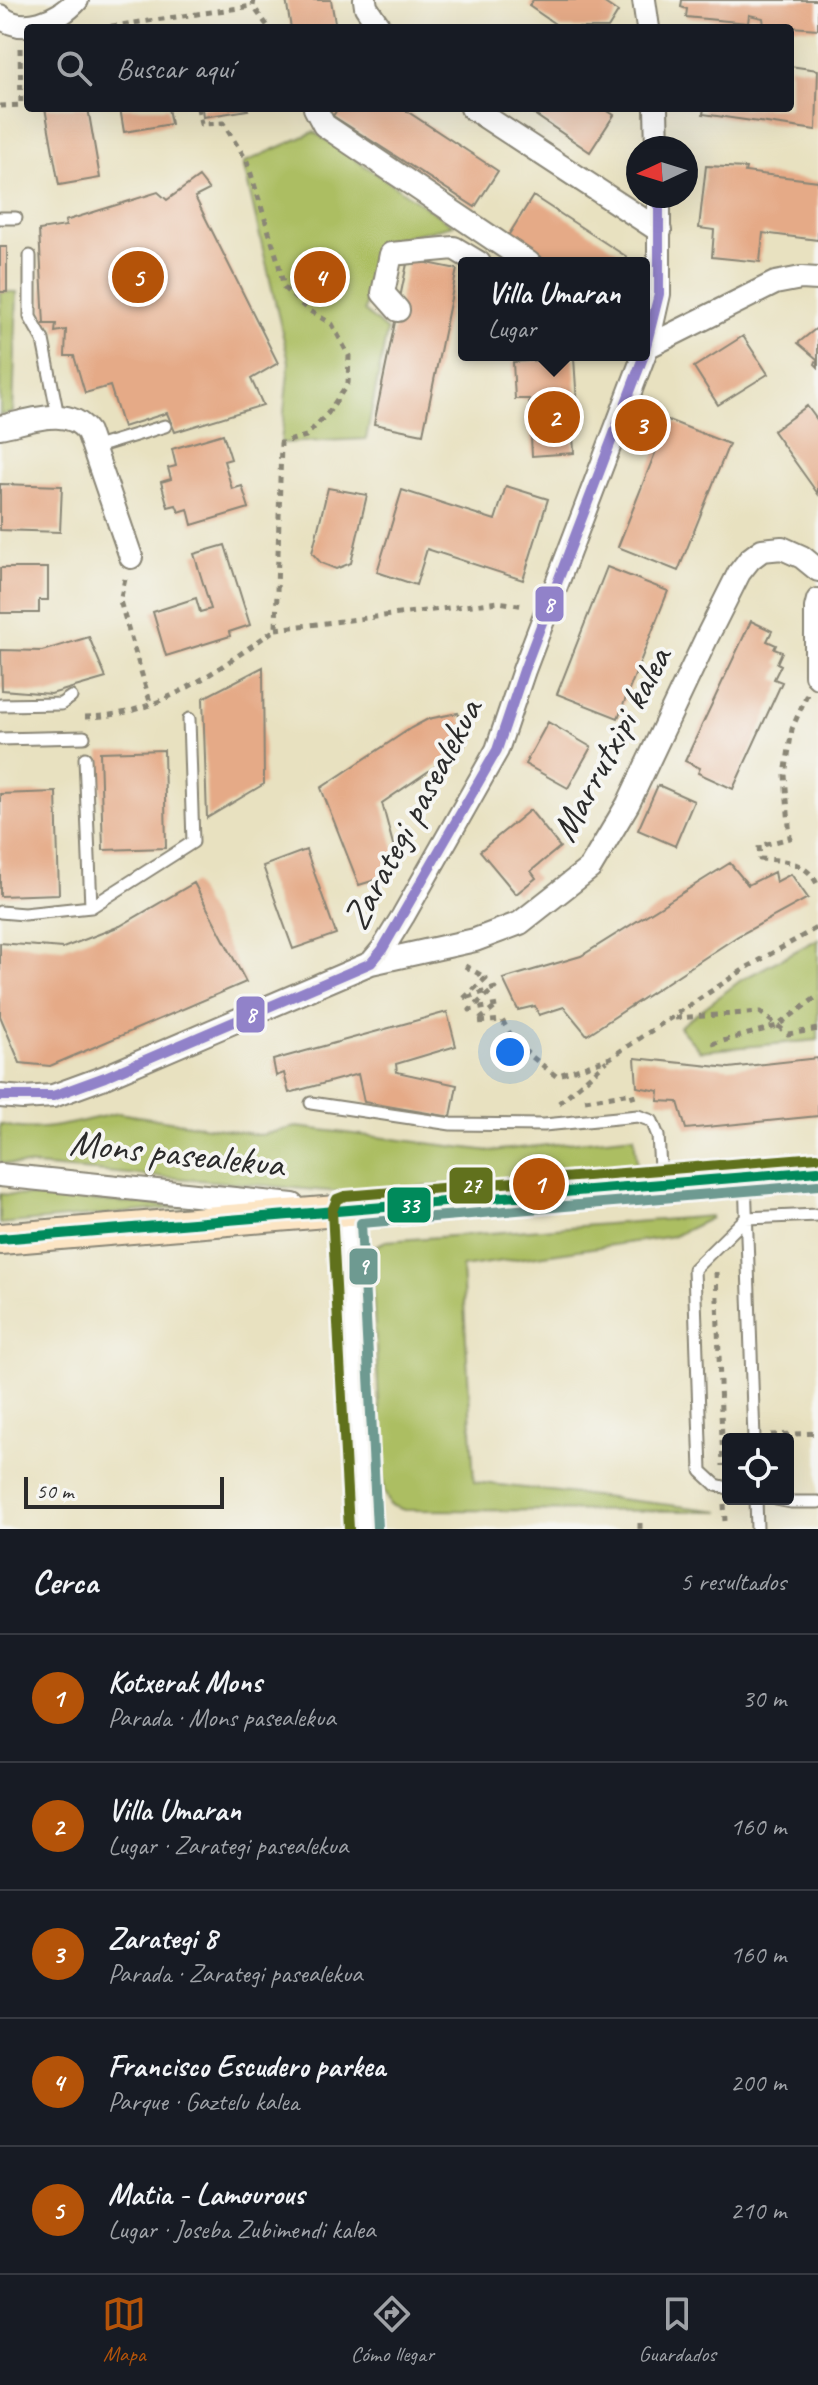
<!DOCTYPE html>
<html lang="es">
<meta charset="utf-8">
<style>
body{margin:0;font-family:Caveat,sans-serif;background:#20242c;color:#f1f3f6}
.controls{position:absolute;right:24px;bottom:24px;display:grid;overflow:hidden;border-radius:8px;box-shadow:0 8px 32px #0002}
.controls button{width:72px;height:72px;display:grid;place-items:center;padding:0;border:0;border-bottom:2px solid #363941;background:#171b24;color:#f1f3f6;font:40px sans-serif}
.compass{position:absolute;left:626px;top:136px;width:72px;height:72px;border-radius:50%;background:#171b24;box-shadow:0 8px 32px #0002;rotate:266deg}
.scale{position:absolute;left:24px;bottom:20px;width:200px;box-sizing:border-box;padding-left:8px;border:4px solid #2b2b2b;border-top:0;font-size:22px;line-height:28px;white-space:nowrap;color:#2b2b2b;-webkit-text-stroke:6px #f6f6f2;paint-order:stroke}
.you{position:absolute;left:510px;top:1052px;width:28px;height:28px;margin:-20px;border:6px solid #fff;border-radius:50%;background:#1a73e8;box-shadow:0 0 0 12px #1a73e833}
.badge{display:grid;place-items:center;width:52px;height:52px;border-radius:50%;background:#b45309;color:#fff;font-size:26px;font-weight:700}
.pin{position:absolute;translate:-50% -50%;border:4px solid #fff;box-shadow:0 2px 8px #0006}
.popup{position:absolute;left:458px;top:257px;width:192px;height:104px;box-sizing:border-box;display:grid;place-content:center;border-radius:8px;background:#171b24;filter:drop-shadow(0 2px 6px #0005);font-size:26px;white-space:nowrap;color:#9ea1a6}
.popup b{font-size:30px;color:#f1f3f6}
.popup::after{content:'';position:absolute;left:50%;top:100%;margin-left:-16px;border:16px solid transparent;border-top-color:#171b24}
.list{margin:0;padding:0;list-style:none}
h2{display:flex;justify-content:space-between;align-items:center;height:104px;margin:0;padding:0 32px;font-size:34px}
h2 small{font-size:26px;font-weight:400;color:#9ea1a6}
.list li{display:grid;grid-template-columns:52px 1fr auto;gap:24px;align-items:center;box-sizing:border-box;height:128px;padding:0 32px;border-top:2px solid #363941}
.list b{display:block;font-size:30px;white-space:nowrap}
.list p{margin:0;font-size:26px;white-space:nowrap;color:#9ea1a6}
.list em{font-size:26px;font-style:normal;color:#9ea1a6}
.icon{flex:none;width:44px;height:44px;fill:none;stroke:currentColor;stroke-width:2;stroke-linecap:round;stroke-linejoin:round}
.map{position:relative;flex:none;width:818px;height:1529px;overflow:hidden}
.search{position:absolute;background:#171b24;box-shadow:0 8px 32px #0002;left:24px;right:24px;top:24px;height:88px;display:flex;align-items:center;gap:20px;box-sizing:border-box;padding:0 28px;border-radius:8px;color:#9ea1a6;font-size:30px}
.sheet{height:744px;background:#171b24}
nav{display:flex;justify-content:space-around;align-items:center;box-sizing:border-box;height:112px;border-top:2px solid #363941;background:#171b24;font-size:22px;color:#9ea1a6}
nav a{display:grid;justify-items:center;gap:4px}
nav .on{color:#b45309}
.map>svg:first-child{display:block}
.green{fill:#acbe62;stroke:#6c7446;stroke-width:2}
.building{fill:#e5aa87}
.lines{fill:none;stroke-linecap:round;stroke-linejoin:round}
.service-casing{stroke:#8a8676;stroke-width:15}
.minor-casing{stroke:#8a8676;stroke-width:26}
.secondary-casing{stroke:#8a8676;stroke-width:34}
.path{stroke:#8a8676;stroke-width:5;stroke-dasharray:6 6;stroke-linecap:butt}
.service{stroke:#fff;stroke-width:11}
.minor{stroke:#fff;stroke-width:22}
.secondary{stroke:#fce5c4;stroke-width:30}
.bus-1-casing{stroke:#f6f6f2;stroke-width:16}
.bus-2-casing{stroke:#f6f6f2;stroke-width:16}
.bus-3-casing{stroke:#f6f6f2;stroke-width:16}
.bus-4-casing{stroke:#f6f6f2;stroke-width:16}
.bus-1{stroke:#9182c9;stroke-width:10}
.bus-2{stroke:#008a5b;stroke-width:10}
.bus-3{stroke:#6e9a91;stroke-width:10}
.bus-4{stroke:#61711d;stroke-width:10}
.labels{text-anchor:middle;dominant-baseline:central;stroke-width:8;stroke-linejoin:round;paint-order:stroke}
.street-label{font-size:38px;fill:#2b2b2b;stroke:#f6f6f2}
.line-badge{stroke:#f6f6f2;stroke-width:3}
.badge-label{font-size:22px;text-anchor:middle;font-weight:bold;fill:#fff}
</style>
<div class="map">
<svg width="818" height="1529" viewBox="0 0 818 1529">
<rect width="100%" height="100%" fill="#f6f6f2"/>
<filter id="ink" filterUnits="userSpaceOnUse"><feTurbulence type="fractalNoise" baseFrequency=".0125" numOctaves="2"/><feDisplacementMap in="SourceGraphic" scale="16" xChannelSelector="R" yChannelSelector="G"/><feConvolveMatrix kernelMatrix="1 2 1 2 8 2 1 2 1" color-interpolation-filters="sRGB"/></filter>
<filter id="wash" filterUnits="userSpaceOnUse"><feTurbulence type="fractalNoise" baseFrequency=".006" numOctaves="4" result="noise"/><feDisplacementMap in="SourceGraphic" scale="32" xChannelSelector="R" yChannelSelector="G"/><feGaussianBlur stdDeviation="1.8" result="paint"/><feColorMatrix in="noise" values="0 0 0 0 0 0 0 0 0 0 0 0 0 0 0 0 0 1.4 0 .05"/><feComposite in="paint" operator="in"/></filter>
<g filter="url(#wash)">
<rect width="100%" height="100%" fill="#e8e1c0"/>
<path class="green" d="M 314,132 L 453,225 L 378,243 L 364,311 L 387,331 L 366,439 L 281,443 L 289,362 L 243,163 Z
M 0,292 L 17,292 L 13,413 L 0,415 Z
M 818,939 L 818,1040 L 700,1051 L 679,1027 L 741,980 Z
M 118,1113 L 260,1135 L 297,1127 L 490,1151 L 634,1136 L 638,1172 L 340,1192 L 0,1163 L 0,1124 C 38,1136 80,1121 118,1113 Z
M 0,1194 L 187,1207 L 0,1224 Z
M 711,1216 L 711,1218 L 674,1236 L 462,1267 L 474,1482 L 721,1511 L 404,1510 L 390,1505 L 384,1491 L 371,1258 L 375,1246 L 386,1241 Z"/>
<g id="blocks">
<path class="building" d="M 286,0 L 331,0 L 336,28 L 291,28 Z
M 533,0 L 600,0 L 618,12 L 608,28 L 561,28 L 529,6 Z
M 682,0 L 818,0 L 818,29 L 764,25 L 763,18 L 749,15 L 748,23 L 686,17 L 687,9 L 681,7 Z
M 790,66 L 818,70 L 816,130 L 703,114 L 704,108 L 790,108 Z
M 45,108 L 88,108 L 100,178 L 59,185 Z
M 120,108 L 168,108 L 171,124 L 124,132 Z
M 202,108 L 247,108 L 248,110 L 203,117 Z
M 338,108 L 402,108 L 498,171 L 475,207 L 333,116 Z
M 525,108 L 603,108 L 614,115 L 590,152 Z
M 706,166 L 746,168 L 745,172 L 818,181 L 818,240 L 763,233 L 760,262 L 712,257 L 714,230 L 699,228 Z
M 199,177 L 209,190 L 195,197 L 278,363 L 251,379 L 263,405 L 175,432 L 167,413 L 123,427 L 110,386 L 85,393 L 74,356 L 65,356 L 66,330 L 55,332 L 56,324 L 44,324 L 39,230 L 66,226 L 65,221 L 158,192 L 167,200 Z
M 533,196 L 627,257 L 624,263 L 550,263 L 508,236 Z
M 0,247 L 7,247 L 7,292 L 0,292 Z
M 408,259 L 457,269 L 423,434 L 374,424 Z
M 818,327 L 818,367 L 815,364 L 817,359 L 798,343 Z
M 743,336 L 768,374 L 718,405 L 694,367 Z
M 574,358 L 579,434 L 573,435 L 574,453 L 532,456 L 529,399 L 515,399 L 513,362 Z
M 807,406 L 818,421 L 818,494 L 773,431 Z
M 668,420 L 729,444 L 678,571 L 618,547 Z
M 223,434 L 231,459 L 224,461 L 232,489 L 242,486 L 249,508 L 192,525 L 188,509 L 179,512 L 176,505 L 168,507 L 161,482 L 171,479 L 168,468 L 176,466 L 172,449 Z
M 0,484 L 62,486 L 60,532 L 0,530 Z
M 506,486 L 548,499 L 523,580 L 427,549 L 416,585 L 377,572 L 402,490 L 495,520 Z
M 328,488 L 367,495 L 351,563 L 336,569 L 321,563 L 312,553 Z
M 225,545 L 250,625 L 229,632 L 230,636 L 166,656 L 153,612 L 196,598 L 200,612 L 211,609 L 194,554 Z
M 607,567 L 668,591 L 618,718 L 557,694 Z
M 0,568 L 48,568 L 48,600 L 39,600 L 39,613 L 0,613 Z
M 751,621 L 772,631 L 767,641 L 776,645 L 774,649 L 782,652 L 777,663 L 781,665 L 774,679 L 782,682 L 733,789 L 698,773 L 700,768 L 685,761 Z
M 89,637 L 106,678 L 51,694 L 2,690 L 1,650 L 42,651 Z
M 263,667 L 264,784 L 207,818 L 203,698 Z
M 458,713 L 469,736 L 464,747 L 382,803 L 398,863 L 383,870 L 385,877 L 359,885 L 321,788 L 411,728 L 428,719 Z
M 548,722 L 591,747 L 568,788 L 525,764 Z
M 164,750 L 166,848 L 103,850 L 100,752 Z
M 658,785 L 694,801 L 675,846 L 638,830 Z
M 56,792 L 59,894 L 0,896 L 0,794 Z
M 530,810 L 560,847 L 531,871 L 536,878 L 516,894 L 480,851 Z
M 306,850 L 336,934 L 293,949 L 263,866 Z
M 730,863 L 748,885 L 774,872 L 776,882 L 791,874 L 808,898 L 738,936 L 587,1035 L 564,1007 L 539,1015 L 535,1006 L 518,1010 L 503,979 L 581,956 Z
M 194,883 L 246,982 L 50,1066 L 20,1063 L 0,1016 L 0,943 L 63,948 L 120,926 Z
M 447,1012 L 456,1046 L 396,1064 L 397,1072 L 457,1085 L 451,1117 L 364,1102 L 358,1074 L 289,1093 L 284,1073 L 276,1076 L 273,1060 Z
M 635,1058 L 729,1068 L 818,1058 L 818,1116 L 686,1129 L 678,1102 L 658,1101 L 659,1091 L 637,1087 Z"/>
</g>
</g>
<g filter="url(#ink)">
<use href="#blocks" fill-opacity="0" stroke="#8a8676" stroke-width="2"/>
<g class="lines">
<g class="service-casing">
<path id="service" d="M 0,218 L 16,218
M 30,256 L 30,317 L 43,340 L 58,416
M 93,448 L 165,426
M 0,705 L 61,704 L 71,697
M 0,739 L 84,737
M 91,907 L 193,842 L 189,719
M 0,912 L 24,914 L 91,907 L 85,758
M 311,1103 L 451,1124 L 544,1125 L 638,1116 L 652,1121 L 658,1136 L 661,1183
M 745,1178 L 754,1439
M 728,1488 L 716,1485 L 701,1471 L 694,1269 L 746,1218 L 818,1215
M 756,1499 L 757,1529
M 776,1499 L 791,1502 L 818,1502"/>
</g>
<g class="minor-casing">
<path id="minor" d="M 365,0 L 366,7 L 380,28
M 644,0 L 648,28
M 0,16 C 23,36 59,20 77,0
M 315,108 L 324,125 L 529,263
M 472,108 L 660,231
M 656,108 L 657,148
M 398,310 L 383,293 L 391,254 L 454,248 L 479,263
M 647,347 L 775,283 L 801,278 L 818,279
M 0,427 C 28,422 68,404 88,432 L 131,557
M 818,600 L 816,608 L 816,675 L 818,677
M 371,963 L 382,950 L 403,916 L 497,750 L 524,670 L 647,347 L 659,294 L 659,196
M 0,1096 L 23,1098 L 53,1096 L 105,1077 L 371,963 L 475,940 L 520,923 L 590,868 L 628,804 L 706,639 L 739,573 L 750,559 L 762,550 L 782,548 L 802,557 L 818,570
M 0,1175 L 293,1205
M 331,1209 L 346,1210 L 363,1529"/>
</g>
<g class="secondary-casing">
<path id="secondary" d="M 0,1239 L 818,1171"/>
</g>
<path class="path" d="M 254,0 L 253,6 L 269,28
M 99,28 L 253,6
M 0,106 L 21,105 L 20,47
M 125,579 L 120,601 L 151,705
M 276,629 L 498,602 L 525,606
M 807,694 L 792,729 L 785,775 L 790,838 L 759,846 L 760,859 C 784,860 807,861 818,886
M 85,717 C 161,716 216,670 276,629 L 281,443 L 306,436 L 328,413 L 348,383 L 349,356 L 332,324 L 308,310 L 284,288 L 278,261 L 247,161 L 223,123 L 201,124 L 198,108
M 465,966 L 486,978 L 463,999 L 495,988 L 470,1010 L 498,1005 L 477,1022 L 502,1020 L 516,1044 L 556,1076 L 610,1058 L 746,968 L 818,927
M 675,1018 L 760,1012 L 788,1034 L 818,1029
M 712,1044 L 777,1026 L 818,996
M 585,1100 L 632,1093 L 634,1100
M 559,1103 L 607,1061
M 716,1272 L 723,1466
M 771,1435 L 818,1433
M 724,1504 L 725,1521
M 640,1529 L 640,1519"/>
<use href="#service" class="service"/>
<use href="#minor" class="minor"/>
<use href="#secondary" class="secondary"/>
<g class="bus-1-casing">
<path id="bus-1" d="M 644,354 L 659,294 L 659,196
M 0,1096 L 53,1096 L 105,1077 L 371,963 L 382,950 L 497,750 L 524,670 L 644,355"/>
</g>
<g class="bus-2-casing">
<path id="bus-2" d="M 0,1239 L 818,1171"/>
</g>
<g class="bus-3-casing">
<path id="bus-3" d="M 377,1528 L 361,1223 L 818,1185"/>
</g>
<g class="bus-4-casing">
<path id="bus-4" d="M 349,1529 L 332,1211 L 337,1199 L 345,1196 L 817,1157"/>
</g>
<use href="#bus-1" class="bus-1"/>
<use href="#bus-2" class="bus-2"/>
<use href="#bus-3" class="bus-3"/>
<use href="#bus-4" class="bus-4"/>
</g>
</g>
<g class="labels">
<g class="street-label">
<text transform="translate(611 744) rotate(-62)">Marrutxipi kalea</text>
<text transform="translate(412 814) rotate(-62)">Zarategi pasealekua</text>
<text transform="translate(177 1153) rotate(6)">Mons pasealekua</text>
</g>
</g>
<g class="line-badge">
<rect x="534" y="585" width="31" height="38" rx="8" fill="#9182c9"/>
<rect x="235" y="995" width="31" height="39" rx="8" fill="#9182c9"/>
<rect x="448" y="1166" width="46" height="39" rx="8" fill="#61711d"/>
<rect x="386" y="1186" width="46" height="38" rx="8" fill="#008a5b"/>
<rect x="348" y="1247" width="31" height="39" rx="8" fill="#6e9a91"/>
</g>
<g class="badge-label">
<text x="549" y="612">8</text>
<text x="251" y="1022">8</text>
<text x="471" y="1193">27</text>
<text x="409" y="1213">33</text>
<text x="363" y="1274">9</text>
</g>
</svg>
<div class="controls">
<button><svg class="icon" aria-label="locate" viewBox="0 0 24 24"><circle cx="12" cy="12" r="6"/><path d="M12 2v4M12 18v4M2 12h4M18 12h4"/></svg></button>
</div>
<svg class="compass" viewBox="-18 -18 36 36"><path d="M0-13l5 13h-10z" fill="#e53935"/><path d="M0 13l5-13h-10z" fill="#9ea1a6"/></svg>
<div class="scale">50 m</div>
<div class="you"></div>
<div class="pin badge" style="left:539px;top:1184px">1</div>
<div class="pin badge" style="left:554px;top:417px">2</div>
<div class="popup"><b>Villa Umaran</b>Lugar</div>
<div class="pin badge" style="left:641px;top:425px">3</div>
<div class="pin badge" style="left:320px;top:277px">4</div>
<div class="pin badge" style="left:138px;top:277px">5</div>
<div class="search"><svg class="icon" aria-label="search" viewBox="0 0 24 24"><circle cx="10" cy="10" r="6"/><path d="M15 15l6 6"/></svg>Buscar aquí</div>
</div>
<section class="sheet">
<h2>Cerca<small>5 resultados</small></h2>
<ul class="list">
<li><span class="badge">1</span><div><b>Kotxerak Mons</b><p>Parada · Mons pasealekua</p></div><em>30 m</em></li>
<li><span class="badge">2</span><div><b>Villa Umaran</b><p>Lugar · Zarategi pasealekua</p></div><em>160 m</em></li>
<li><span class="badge">3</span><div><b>Zarategi 8</b><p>Parada · Zarategi pasealekua</p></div><em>160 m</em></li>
<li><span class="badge">4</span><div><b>Francisco Escudero parkea</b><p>Parque · Gaztelu kalea</p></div><em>200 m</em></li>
<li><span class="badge">5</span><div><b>Matia - Lamourous</b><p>Lugar · Joseba Zubimendi kalea</p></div><em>210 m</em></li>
</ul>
</section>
<nav>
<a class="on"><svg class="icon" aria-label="map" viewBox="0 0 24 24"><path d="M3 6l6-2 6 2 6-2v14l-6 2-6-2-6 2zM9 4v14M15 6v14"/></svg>Mapa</a>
<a><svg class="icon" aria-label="directions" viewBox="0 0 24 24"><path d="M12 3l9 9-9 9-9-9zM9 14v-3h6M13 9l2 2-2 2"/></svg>Cómo llegar</a>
<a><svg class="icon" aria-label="saved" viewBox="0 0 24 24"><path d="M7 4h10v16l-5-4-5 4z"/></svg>Guardados</a>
</nav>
